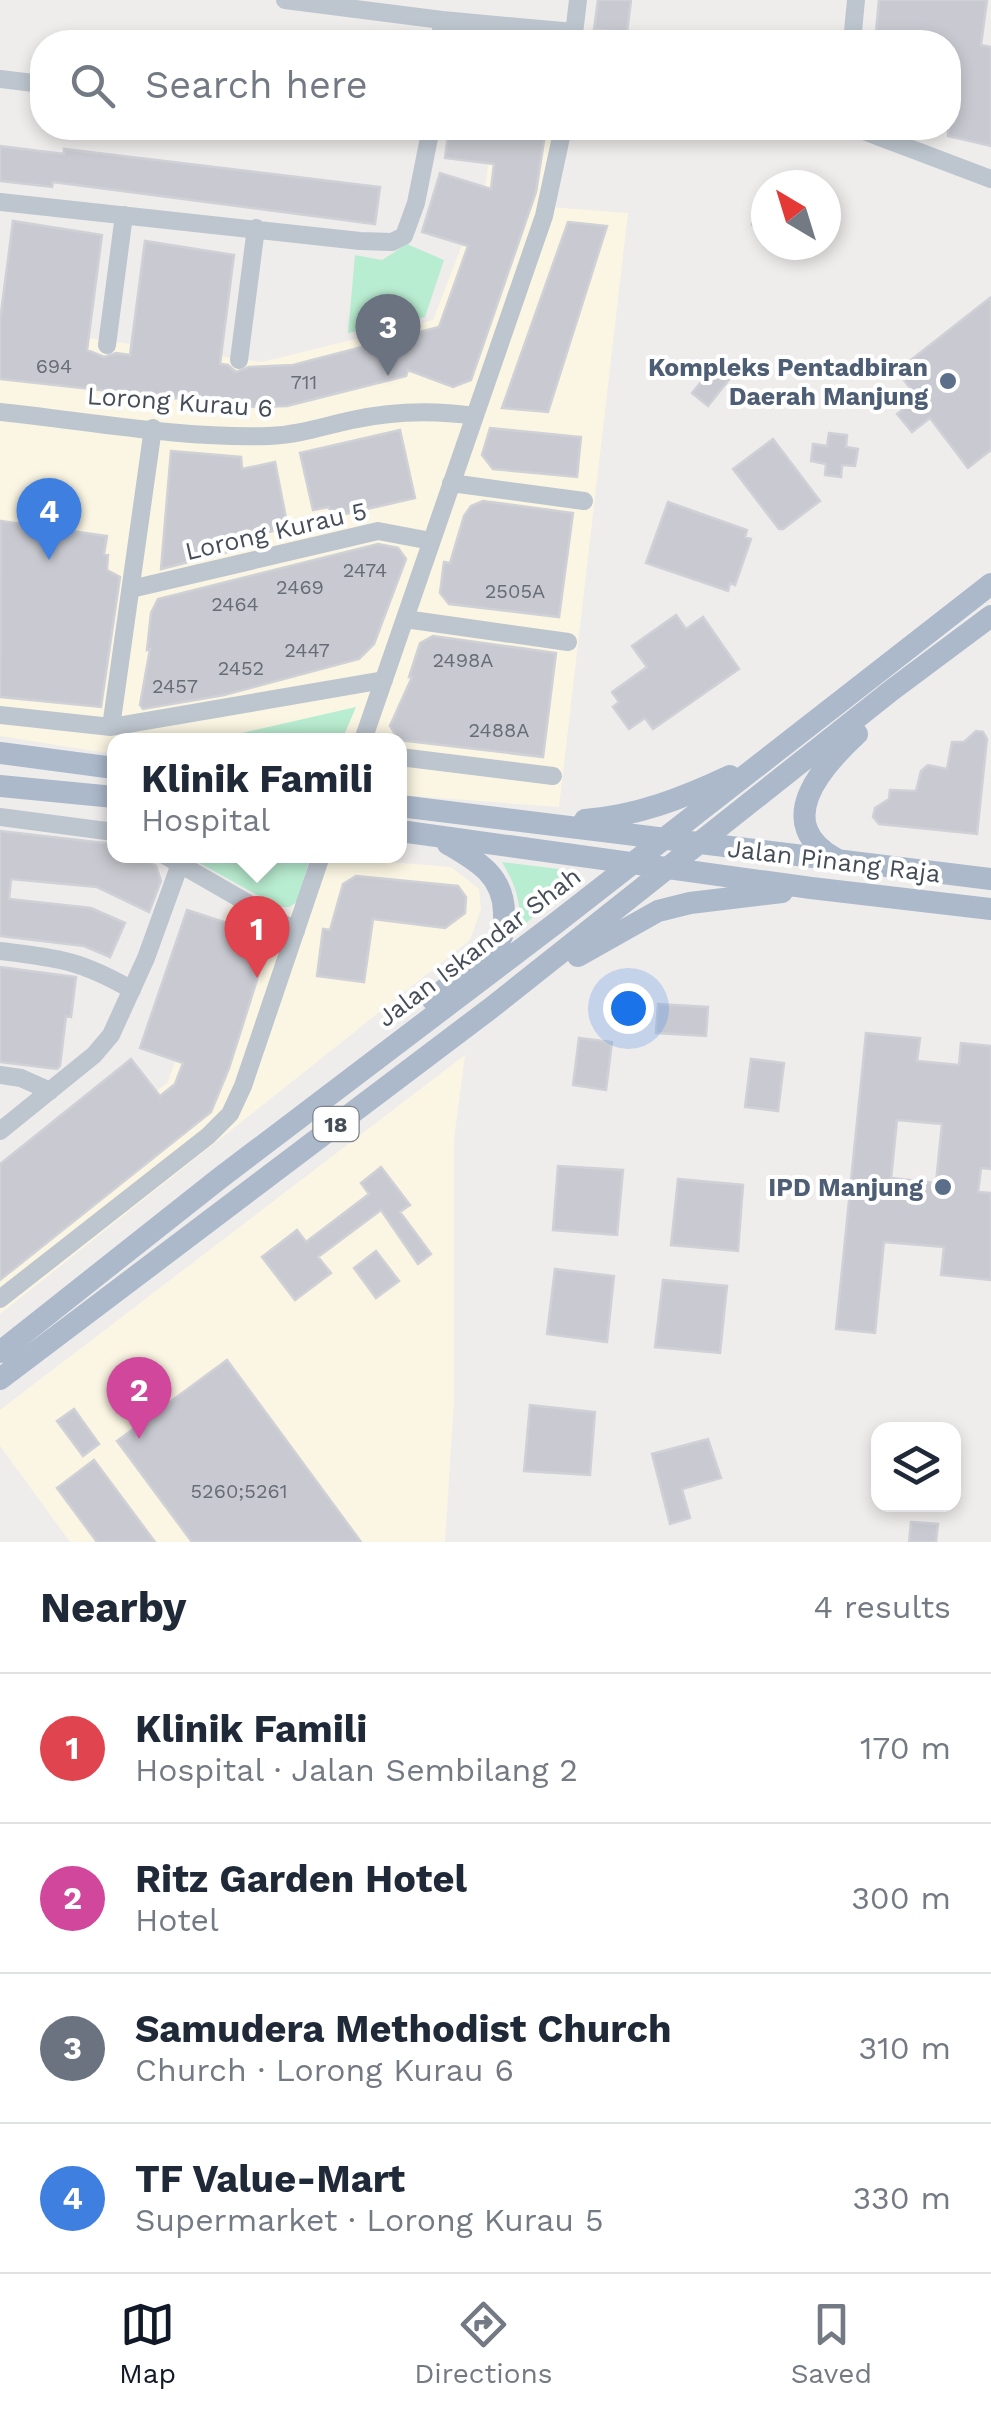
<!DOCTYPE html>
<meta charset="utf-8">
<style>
body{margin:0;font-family:"Work Sans",sans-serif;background:#f6f6f7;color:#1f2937}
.controls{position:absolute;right:30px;bottom:30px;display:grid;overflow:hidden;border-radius:20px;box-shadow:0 5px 15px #0003}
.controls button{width:90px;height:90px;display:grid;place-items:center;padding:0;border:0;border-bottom:2px solid #e0e1e3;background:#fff;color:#1f2937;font:50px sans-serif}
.compass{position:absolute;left:751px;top:170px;width:90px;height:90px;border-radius:50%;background:#fff;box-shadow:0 5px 15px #0003;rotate:322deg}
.you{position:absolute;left:628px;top:1008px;width:35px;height:35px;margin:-25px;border:8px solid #fff;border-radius:50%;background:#1a73e8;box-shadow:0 0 0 15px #1a73e833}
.badge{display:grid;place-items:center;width:65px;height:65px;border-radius:50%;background:#111827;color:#fff;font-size:32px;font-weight:700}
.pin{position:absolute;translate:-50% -82px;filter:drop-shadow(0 2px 5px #0008)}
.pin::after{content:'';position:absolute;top:52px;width:35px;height:30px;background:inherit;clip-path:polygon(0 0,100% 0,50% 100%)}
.popup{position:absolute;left:107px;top:733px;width:300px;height:130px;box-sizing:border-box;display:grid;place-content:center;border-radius:20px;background:#fff;filter:drop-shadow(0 2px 8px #0005);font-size:32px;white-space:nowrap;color:#747a83}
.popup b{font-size:38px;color:#1f2937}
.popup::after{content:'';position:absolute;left:50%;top:100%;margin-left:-20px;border:20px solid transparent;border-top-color:#fff}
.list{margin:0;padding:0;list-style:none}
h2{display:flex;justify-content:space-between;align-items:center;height:130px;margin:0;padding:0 40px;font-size:42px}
h2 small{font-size:32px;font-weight:400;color:#747a83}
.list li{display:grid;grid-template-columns:65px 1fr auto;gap:30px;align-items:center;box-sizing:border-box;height:150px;padding:0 40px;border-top:2px solid #e0e1e3}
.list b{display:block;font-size:38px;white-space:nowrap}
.list p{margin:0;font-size:32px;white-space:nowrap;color:#747a83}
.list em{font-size:32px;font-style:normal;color:#747a83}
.icon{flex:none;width:55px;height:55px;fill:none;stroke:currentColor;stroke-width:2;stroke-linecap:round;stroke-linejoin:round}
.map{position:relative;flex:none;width:991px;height:1542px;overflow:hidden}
.search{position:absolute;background:#fff;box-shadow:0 5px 15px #0003;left:30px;right:30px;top:30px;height:110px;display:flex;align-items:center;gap:25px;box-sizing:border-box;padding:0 35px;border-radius:40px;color:#747a83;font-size:38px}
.sheet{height:730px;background:#fff}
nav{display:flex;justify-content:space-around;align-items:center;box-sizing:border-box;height:140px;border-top:2px solid #e0e1e3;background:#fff;font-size:28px;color:#747a83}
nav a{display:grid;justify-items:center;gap:5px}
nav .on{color:#111827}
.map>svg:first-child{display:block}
.commercial{fill:#fbf6e3}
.green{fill:#b9edd1}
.building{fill:#c9cad1;stroke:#d0d1d7;stroke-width:2.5;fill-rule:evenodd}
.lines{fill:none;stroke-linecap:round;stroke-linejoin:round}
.minor{stroke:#bdc5ce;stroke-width:18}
.major{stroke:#abb9cb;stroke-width:22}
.service-dot{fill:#5c6f8a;stroke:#fff;stroke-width:4}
.labels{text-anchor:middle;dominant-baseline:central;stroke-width:8;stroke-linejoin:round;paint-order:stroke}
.number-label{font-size:20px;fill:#666d76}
.shield{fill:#fff;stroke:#7d838a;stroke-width:2.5}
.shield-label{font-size:22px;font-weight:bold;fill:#454e58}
.service-label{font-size:25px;font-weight:bold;fill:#4e5e75;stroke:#fff;text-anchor:end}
.street-label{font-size:25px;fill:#454e58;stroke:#fff}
</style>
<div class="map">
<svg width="991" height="1542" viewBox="0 0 991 1542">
<rect width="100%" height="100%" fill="#efecec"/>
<path class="commercial" d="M 492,128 L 561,128 L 549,207 L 628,213 L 559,807 L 400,795 L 400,740 L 114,740 L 114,754 L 0,736 L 0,326 L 262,362 L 433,320 L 486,183 Z
M 314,856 L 451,867 L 479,889 L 481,909 L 470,940 L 0,1314 L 0,1213 L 168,1082 L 235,888 L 288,919 Z
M 465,1055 L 454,1139 L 454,1400 L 445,1542 L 70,1542 L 0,1446 L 0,1410 Z"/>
<path class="green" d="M 407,244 L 444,260 L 425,317 L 348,333 L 355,255 L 382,260 Z
M 356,707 L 342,740 L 211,740 Z
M 187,856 L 308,856 L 309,860 L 297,902 L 289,907 L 279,907 Z
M 502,862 L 575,871 L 577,879 L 518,930 C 523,904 515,884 502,862 Z"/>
<path class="building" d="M 598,0 L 631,0 L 627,33 L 594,29 Z
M 879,0 L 987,0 L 981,45 L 991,47 L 991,146 L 948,136 L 948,42 L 875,42 Z
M 449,128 L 546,128 L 536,192 L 471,380 L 453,387 L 408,370 L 406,376 L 287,406 L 255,407 L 0,379 L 0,321 L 13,221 L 102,235 L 87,350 L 104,357 L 116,353 L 130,355 L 145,241 L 234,255 L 220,364 L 228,365 L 236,372 L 249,367 L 293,365 L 439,327 L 468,246 L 422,232 L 440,173 L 491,189 L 494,164 L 445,158 Z
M 0,146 L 64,154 L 64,149 L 380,187 L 375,224 L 53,182 L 52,187 L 0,181 Z
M 764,190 L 766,190 L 766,230 L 752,225 Z
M 568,222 L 607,226 L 548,412 L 502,408 Z
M 991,297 L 991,450 L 968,468 L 930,418 L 912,432 L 897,414 L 911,403 L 906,397 L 913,392 L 897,371 Z
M 715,365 L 731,377 L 708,406 L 692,393 Z
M 490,428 L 581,437 L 577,477 L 493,469 L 482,455 Z
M 400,430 L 415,498 L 332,517 L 329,507 L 313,510 L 300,453 Z
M 829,433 L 847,435 L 846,447 L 858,449 L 855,466 L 842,465 L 841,477 L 825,475 L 826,464 L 811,461 L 813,444 L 827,446 Z
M 773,439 L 820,501 L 783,529 L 779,529 L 733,469 Z
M 171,451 L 241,457 L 242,469 L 275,462 L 288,528 L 249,536 L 251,546 L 161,569 Z
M 483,501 L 573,513 L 559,617 L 449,604 L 440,593 L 444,562 L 450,563 L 464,516 L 471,506 Z
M 668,502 L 747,530 L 745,537 L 751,539 L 735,585 L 730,583 L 728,591 L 646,563 Z
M 1,521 L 107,536 L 104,554 L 108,555 L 107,570 L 120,577 L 101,707 L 0,697 Z
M 378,544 L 398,548 L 406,559 L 374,644 L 359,659 L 224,695 L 143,709 L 140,705 L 150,649 L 147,650 L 151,613 L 158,599 Z
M 676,615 L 686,629 L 703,617 L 739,669 L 653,729 L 645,718 L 629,729 L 613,707 L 619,702 L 612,692 L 647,667 L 632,646 Z
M 433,636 L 556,653 L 543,757 L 399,740 L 390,726 L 412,677 L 409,677 L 420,643 Z
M 976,731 L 983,732 L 987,739 L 977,834 L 879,824 L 873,817 L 875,808 L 889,799 L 890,790 L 916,791 L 921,771 L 928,765 L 947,769 L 952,742 L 964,742 Z
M 0,831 L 114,844 L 114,856 L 138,856 L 156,866 L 161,881 L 149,912 L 97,887 L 11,879 L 9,899 L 91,908 L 125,923 L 110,957 L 84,946 L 0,936 Z
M 356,876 L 458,886 L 466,897 L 465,913 L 445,928 L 373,919 L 364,982 L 317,976 L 323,929 L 330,930 L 343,884 Z
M 187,910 L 230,924 L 232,917 L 267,929 L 270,939 L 229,1068 L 211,1112 L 0,1280 L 0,1164 L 131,1059 L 160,1096 L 175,1084 L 183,1063 L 140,1048 Z
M 0,967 L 76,977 L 71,1017 L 66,1016 L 60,1066 L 57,1069 L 0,1062 Z
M 658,1004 L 708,1007 L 706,1036 L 656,1033 Z
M 866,1033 L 920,1038 L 917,1061 L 959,1065 L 961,1043 L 991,1046 L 991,1169 L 981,1168 L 978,1192 L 991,1193 L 991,1280 L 941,1275 L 944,1247 L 884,1242 L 875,1333 L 836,1329 ZM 897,1120 L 942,1124 L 936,1183 L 891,1178 Z
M 579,1038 L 612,1042 L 606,1090 L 573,1085 Z
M 751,1059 L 784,1063 L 778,1111 L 745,1107 Z
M 558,1166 L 623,1170 L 617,1235 L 553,1230 Z
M 381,1167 L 410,1205 L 400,1212 L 431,1254 L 418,1264 L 381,1210 L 318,1257 L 331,1273 L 295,1300 L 262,1257 L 297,1230 L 306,1242 L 369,1194 L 361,1183 Z
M 678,1179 L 743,1185 L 738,1251 L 671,1245 Z
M 376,1251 L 399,1281 L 376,1298 L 354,1268 Z
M 555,1269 L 614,1276 L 607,1342 L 547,1334 Z
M 663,1280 L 727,1286 L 720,1353 L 655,1347 Z
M 227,1360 L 361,1542 L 192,1542 L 117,1441 Z
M 530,1405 L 595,1412 L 590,1475 L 524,1471 Z
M 74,1409 L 99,1444 L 83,1456 L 57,1421 Z
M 708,1439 L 721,1478 L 682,1489 L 690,1518 L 670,1524 L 652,1454 Z
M 94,1460 L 155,1542 L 97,1542 L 57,1488 Z
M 911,1522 L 938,1524 L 936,1542 L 909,1542 Z"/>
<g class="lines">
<path class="minor" d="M 285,0 L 442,20 L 574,32
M 440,42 L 442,20
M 573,42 L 578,0
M 852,42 L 856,0
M 0,79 L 42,84
M 404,128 L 430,131
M 856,128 L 991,179
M 0,202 L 360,241 L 392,242 L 404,236 L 416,203 L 431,128
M 107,345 L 124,215
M 239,360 L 256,228
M 0,412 C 87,421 182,439 269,436 C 298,435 324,426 352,420 C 393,411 433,410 475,416
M 451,483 L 584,501
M 131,589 L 378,531 L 431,541
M 405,619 L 568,642
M 0,715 L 111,727 L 384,680
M 111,727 L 153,428
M 363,740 L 544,216 L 563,128
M 400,757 L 553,776
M 0,817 L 114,832
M 166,856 L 296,931
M 0,951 C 58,958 80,960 132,990
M 0,1075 L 21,1078 L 50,1091
M 0,1131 L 94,1055 L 111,1035 L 146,958 L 180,864
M 0,1299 L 208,1136 L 230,1114 L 243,1086 L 321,856"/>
<path class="major" d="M 0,753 L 114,768
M 0,786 L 114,797
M 400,806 L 991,879
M 585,820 C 637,816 683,798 730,776
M 400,831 L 811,888 L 991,909
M 836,859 C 772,824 819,769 857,734
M 578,956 L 658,911 L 690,903 L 782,892
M 432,999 C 450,984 494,956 502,936 C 505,930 504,919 504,912 C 503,875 477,861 448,844
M 0,1352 L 220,1178 L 556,923 L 991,584
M 0,1379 L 491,1008 L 892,690 L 991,616"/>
</g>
<g class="service-dot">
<circle cx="948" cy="381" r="10"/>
<circle cx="943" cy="1187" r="10"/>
</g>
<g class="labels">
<g class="number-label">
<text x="54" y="366">694</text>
<text x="304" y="382">711</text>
<text x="365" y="570">2474</text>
<text x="300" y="587">2469</text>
<text x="515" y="591">2505A</text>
<text x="235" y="604">2464</text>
<text x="307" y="650">2447</text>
<text x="463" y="660">2498A</text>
<text x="241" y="668">2452</text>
<text x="175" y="686">2457</text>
<text x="499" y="730">2488A</text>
<text x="239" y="1491">5260;5261</text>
</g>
<rect class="shield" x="313.5" y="1107" width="45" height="34" rx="8"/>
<g class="shield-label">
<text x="336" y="1124">18</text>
</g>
<g class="service-label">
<text x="928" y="367">Kompleks Pentadbiran<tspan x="928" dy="29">Daerah Manjung</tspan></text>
<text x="923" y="1187">IPD Manjung</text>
</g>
<g class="street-label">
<text transform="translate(180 402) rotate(4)">Lorong Kurau 6</text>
<text transform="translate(276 531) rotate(-13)">Lorong Kurau 5</text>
<text transform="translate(834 861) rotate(7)">Jalan Pinang Raja</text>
<text transform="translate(479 947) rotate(-37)">Jalan Iskandar Shah</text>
</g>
</g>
</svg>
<div class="controls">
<button><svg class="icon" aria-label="layers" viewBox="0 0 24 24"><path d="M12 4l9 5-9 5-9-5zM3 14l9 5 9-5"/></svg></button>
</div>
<svg class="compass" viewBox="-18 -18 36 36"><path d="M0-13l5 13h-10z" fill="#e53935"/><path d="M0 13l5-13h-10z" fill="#747a83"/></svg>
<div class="you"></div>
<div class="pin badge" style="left:257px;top:978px;background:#e0444e">1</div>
<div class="popup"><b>Klinik Famili</b>Hospital</div>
<div class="pin badge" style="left:139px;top:1439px;background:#d1479c">2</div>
<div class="pin badge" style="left:388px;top:376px;background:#6b7280">3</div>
<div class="pin badge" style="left:49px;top:560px;background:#3f7fe0">4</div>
<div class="search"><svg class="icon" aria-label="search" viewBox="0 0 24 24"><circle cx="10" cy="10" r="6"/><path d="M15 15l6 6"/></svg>Search here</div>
</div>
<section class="sheet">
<h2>Nearby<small>4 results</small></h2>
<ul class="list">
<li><span class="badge" style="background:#e0444e">1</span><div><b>Klinik Famili</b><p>Hospital · Jalan Sembilang 2</p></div><em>170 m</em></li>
<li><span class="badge" style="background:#d1479c">2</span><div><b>Ritz Garden Hotel</b><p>Hotel</p></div><em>300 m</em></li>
<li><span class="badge" style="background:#6b7280">3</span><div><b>Samudera Methodist Church</b><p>Church · Lorong Kurau 6</p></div><em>310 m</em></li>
<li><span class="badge" style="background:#3f7fe0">4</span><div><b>TF Value-Mart</b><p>Supermarket · Lorong Kurau 5</p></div><em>330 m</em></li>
</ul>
</section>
<nav>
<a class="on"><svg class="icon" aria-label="map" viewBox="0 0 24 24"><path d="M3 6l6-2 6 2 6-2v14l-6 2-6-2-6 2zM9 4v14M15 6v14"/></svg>Map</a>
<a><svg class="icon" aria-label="directions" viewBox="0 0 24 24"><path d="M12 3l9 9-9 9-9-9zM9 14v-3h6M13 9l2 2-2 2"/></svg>Directions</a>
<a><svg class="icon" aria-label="saved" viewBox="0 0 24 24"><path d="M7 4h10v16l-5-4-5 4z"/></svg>Saved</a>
</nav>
